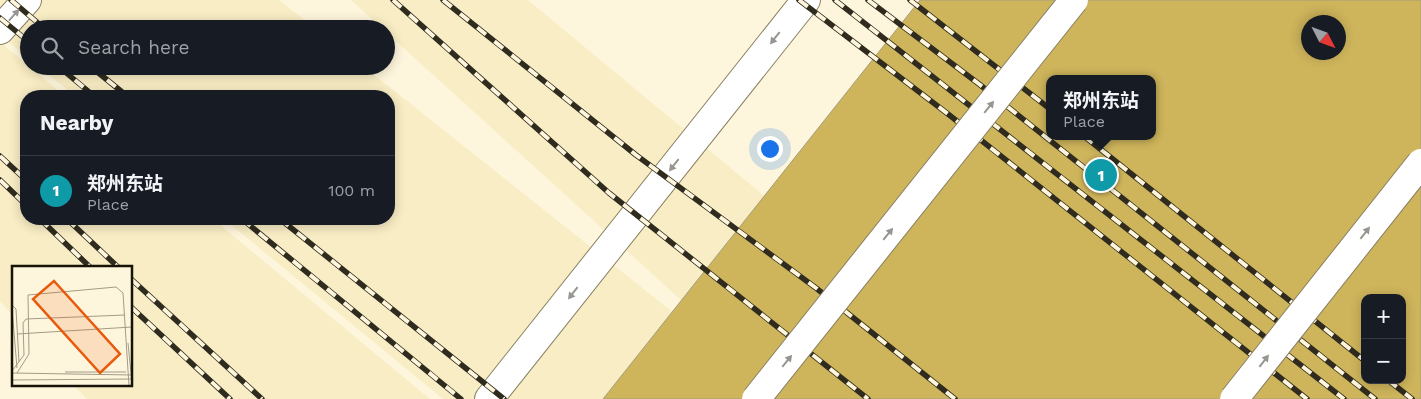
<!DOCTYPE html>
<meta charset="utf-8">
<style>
body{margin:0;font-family:"Work Sans","Noto Sans SC",sans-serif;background:#20242c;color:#f1f3f6}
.controls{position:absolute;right:15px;bottom:15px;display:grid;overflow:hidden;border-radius:10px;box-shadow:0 2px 12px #0003}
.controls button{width:45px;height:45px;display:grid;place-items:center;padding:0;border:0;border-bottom:1px solid #363941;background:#171b24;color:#f1f3f6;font:25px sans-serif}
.compass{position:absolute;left:1301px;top:15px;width:45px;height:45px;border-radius:50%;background:#171b24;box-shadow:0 2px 12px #0003;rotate:132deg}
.you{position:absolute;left:769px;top:148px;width:18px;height:18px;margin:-12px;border:4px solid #fff;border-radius:50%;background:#1a73e8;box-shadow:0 0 0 8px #1a73e833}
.badge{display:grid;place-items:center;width:32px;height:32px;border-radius:50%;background:#ea580c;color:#fff;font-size:16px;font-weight:700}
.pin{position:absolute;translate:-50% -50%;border:2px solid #fff;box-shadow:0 1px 5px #0006}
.popup{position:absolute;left:1046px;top:75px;width:110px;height:65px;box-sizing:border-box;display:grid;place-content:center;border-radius:10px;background:#171b24;filter:drop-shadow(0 1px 4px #0005);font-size:16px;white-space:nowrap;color:#9ea1a6}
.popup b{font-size:19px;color:#f1f3f6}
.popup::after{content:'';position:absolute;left:50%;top:100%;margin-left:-10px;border:10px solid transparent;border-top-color:#171b24}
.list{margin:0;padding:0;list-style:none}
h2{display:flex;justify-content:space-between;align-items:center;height:65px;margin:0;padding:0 20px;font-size:21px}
h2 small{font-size:16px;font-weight:400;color:#9ea1a6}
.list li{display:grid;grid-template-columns:32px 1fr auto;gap:15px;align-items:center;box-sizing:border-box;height:70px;padding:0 20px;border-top:1px solid #363941}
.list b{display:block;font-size:19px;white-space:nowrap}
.list p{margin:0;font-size:16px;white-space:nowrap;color:#9ea1a6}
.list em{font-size:16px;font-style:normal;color:#9ea1a6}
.icon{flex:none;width:28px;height:28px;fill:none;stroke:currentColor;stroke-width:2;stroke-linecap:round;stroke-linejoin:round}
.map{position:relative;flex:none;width:1421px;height:399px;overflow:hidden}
.search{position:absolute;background:#171b24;box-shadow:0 2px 12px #0003;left:20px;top:20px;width:375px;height:55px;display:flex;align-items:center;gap:12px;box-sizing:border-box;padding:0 18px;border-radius:28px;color:#9ea1a6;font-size:19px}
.panel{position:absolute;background:#171b24;box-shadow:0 2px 12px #0003;left:20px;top:90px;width:375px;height:135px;border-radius:20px}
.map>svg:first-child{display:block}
.built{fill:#f9edc5}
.building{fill:#ceb45b;stroke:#a69d7e;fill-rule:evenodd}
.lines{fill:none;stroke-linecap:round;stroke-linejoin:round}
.minor-casing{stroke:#898062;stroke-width:30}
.minor{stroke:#fff;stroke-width:28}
.rail-casing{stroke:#2f2b1e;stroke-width:5.5}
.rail{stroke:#fef6dc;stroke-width:4;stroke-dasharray:11;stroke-linecap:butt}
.minor-bridge-casing{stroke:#898062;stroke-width:30;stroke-linecap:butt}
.minor-bridge{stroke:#fff;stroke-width:28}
.oneway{fill:#979590}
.inset-road{fill:none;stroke:#a29b87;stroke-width:1}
.view{fill:#e8590c;fill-opacity:0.15;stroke:#e8590c;stroke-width:2.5}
.inset-edge{fill:none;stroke:#171308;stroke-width:2.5}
</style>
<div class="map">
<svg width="1421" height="399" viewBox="0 0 1421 399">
<rect width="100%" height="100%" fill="#fef6dc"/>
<path class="built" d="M 0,0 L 279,0 L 316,29 L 29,29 L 29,58 L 0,35 Z
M 351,0 L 528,0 L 809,233 L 725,340 L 386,32 L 386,29 L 383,29 Z
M 0,42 L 65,96 L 26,96 L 26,219 L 213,219 L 430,399 L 87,399 L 73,385 L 131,385 L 131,268 L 14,268 L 14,317 L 0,301 Z
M 38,66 L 363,66 L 782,399 L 443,399 L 224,219 L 389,219 L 389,96 L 75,96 Z"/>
<path class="building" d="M 920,0 L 1421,0 L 1421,399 L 603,399 ZM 1308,22 L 1338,22 L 1338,52 L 1308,52 ZM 1050,79 L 1152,79 L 1152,136 L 1050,136 ZM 1365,298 L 1402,298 L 1402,380 L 1365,380 Z"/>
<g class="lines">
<g class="minor-casing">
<path id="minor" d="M 0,30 L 27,0
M 489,399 L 806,0"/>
</g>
<use href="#minor" class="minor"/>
<g class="rail-casing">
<path id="rail" d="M 11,0 L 45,29
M 393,0 L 609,193 L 868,399
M 443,0 L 636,155 L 816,288 L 955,399
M 799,0 L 948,114 L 1307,399
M 835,0 L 1344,399
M 868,0 L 979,84 L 1375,399
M 910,0 L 1050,109
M 0,18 L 29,42
M 58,66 L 94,96
M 90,66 L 127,96
M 1084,136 L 1365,361
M 0,156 L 26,180
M 0,180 L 26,205
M 40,219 L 91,268
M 67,219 L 119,268
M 242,219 L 461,399
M 280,219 L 504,399
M 131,279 L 262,399
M 131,307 L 230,399
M 1388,380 L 1412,399"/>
</g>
<use href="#rail" class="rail"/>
<g class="minor-bridge-casing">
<path id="minor-bridge" d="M 756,399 L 1074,0
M 1234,399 L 1421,163"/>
</g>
<use href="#minor-bridge" class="minor-bridge"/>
</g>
<defs><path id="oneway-solid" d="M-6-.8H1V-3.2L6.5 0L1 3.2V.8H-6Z" transform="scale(1.25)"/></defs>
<g class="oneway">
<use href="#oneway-solid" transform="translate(14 15) rotate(-48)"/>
<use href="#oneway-solid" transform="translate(775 38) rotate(128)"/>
<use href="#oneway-solid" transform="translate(989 107) rotate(-51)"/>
<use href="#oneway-solid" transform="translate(674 165) rotate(128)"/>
<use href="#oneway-solid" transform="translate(1365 233) rotate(-52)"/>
<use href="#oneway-solid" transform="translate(888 234) rotate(-51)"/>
<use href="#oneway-solid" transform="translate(573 293) rotate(128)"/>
<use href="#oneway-solid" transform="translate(787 361) rotate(-51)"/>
<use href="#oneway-solid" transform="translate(1264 361) rotate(-52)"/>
</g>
<g transform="translate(12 266)">
<rect width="120" height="120" fill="#fef6dc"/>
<path class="inset-road" d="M 0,39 L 4,43 L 7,96M 0,43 L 5,102M 5,68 L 120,61M 116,77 L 120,117M 0,105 L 12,89 L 11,57 L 14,53 L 113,49M 53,106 L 114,106M 0,107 L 120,109M 5,107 L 17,88 L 16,29 L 104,21 L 111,27 L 117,120M 0,114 L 120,113"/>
<path class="view" d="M 42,15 L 108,88 L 88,107 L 21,33 Z"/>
<rect width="120" height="120" class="inset-edge"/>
</g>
</svg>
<div class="controls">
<button>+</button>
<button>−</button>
</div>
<svg class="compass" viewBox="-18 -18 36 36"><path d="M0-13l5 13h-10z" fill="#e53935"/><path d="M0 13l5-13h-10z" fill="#9ea1a6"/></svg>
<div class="you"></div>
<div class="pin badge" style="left:1101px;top:175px;background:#0f9aa8">1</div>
<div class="popup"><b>郑州东站</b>Place</div>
<div class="search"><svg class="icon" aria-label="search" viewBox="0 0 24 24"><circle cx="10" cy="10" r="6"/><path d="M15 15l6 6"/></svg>Search here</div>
<section class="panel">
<h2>Nearby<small></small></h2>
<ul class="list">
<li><span class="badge" style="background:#0f9aa8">1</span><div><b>郑州东站</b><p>Place</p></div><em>100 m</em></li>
</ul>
</section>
</div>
